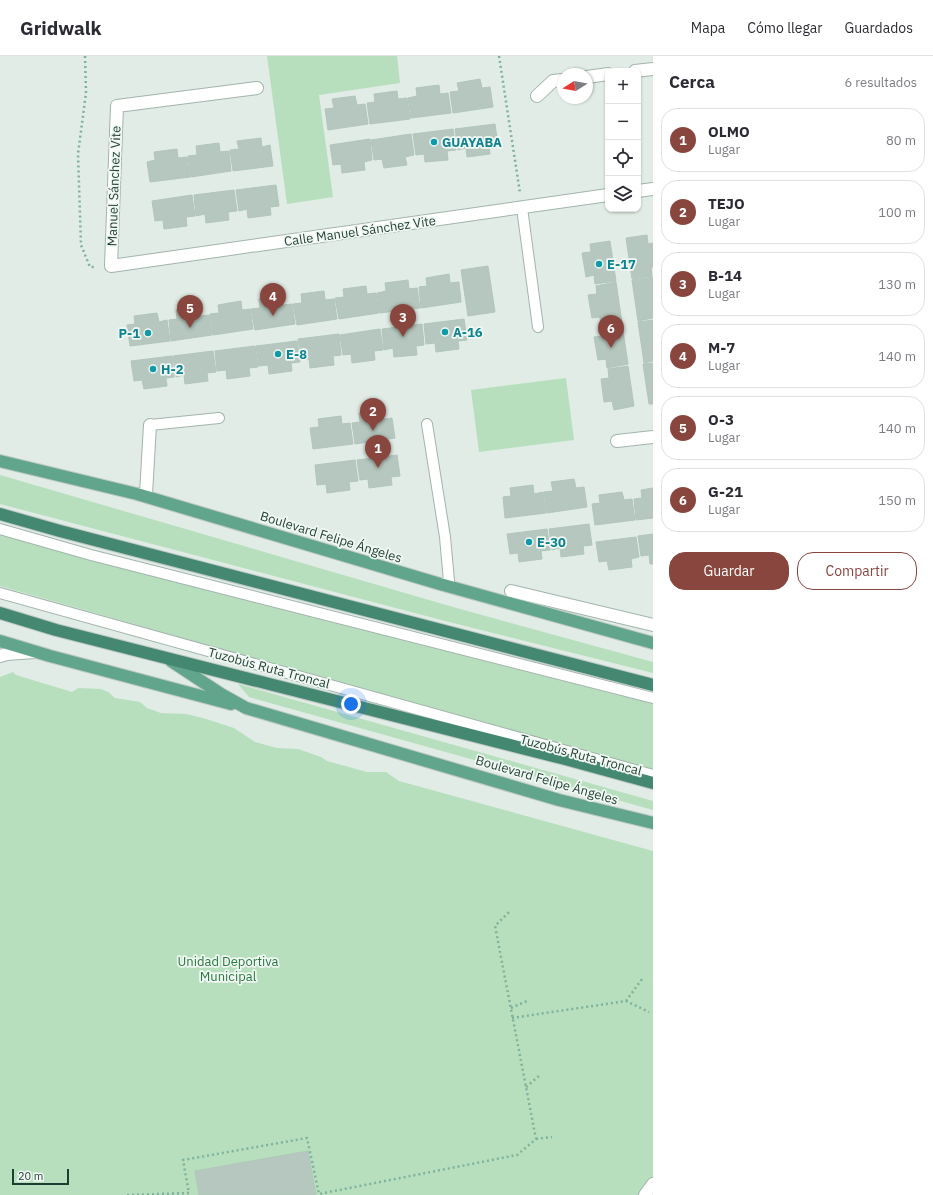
<!DOCTYPE html>
<html lang="es">
<meta charset="utf-8">
<style>
body{margin:0;font-family:"IBM Plex Sans",sans-serif;background:#f2f2f3;color:#2b2b33}
.controls{position:absolute;right:12px;top:12px;display:grid;overflow:hidden;border-radius:8px;box-shadow:0 1px 3px #0004}
.controls button{width:36px;height:36px;display:grid;place-items:center;padding:0;border:0;border-bottom:1px solid #e1e1e2;background:#fff;color:#2b2b33;font:20px sans-serif}
.compass{position:absolute;left:557px;top:12px;width:36px;height:36px;border-radius:50%;background:#fff;box-shadow:0 1px 3px #0004;rotate:259deg}
.scale{position:absolute;left:12px;bottom:10px;width:57px;box-sizing:border-box;padding-left:4px;border:2px solid #1f3e32;border-top:0;font-size:11px;line-height:14px;white-space:nowrap;color:#1f3e32;-webkit-text-stroke:3px #f1f8f4;paint-order:stroke}
.you{position:absolute;left:351px;top:648px;width:14px;height:14px;margin:-10px;border:3px solid #fff;border-radius:50%;background:#1a73e8;box-shadow:0 0 0 6px #1a73e833}
.badge{display:grid;place-items:center;width:26px;height:26px;border-radius:50%;background:#89463f;color:#fff;font-size:13px;font-weight:700}
.pin{position:absolute;translate:-50% -33px;filter:drop-shadow(0 1px 2px #0008)}
.pin::after{content:'';position:absolute;top:21px;width:14px;height:12px;background:inherit;clip-path:polygon(0 0,100% 0,50% 100%)}
.list{margin:0;padding:0;list-style:none}
h2{display:flex;justify-content:space-between;align-items:center;height:52px;margin:0;padding:0 16px;font-size:17px}
h2 small{font-size:13px;font-weight:400;color:#7c7c81}
.list li{display:grid;grid-template-columns:26px 1fr auto;gap:12px;align-items:center;box-sizing:border-box;height:64px;margin:0 8px 8px;padding:0 8px;border:1px solid #e1e1e2;border-radius:16px}
.list b{display:block;font-size:15px;white-space:nowrap}
.list p{margin:0;font-size:13px;white-space:nowrap;color:#7c7c81}
.list em{font-size:13px;font-style:normal;color:#7c7c81}
.actions{display:flex;gap:8px;padding:12px 16px}
.actions a{flex:1;padding:9px 0;border:1px solid #89463f;border-radius:16px;text-align:center;font-size:14px;color:#89463f}
.actions .main{background:#89463f;color:#fff}
.icon{flex:none;width:22px;height:22px;fill:none;stroke:currentColor;stroke-width:2;stroke-linecap:round;stroke-linejoin:round}
.map{position:relative;flex:none;width:653px;height:1139px;overflow:hidden}
header{display:flex;align-items:center;gap:24px;box-sizing:border-box;height:56px;padding:0 20px;background:#fff;border-bottom:1px solid #e1e1e2}
header strong{font-size:19px}
nav{display:flex;gap:22px;margin-inline-start:auto;font-size:14px}
main{display:flex}
aside{flex:1;background:#fff}
.map>svg:first-child{display:block}
.green{fill:#b7dfbe}
.building{fill:#b5c7be;stroke:#b2c6bc}
.lines{fill:none;stroke-linecap:round;stroke-linejoin:round}
.service-casing{stroke:#a2b4ac;stroke-width:12}
.minor-casing{stroke:#a2b4ac;stroke-width:14}
.primary-casing{stroke:#c0c9c6;stroke-width:14}
.trunk-casing{stroke:#c0c9c6;stroke-width:14}
.path{stroke:#7eb29c;stroke-width:2.5;stroke-dasharray:2 3;stroke-linecap:butt}
.service{stroke:#fff;stroke-width:10}
.minor{stroke:#fff;stroke-width:12}
.primary{stroke:#61a58d;stroke-width:12}
.trunk{stroke:#458872;stroke-width:12}
.culture-dot{fill:#0f9aa8;stroke:#f1f8f4;stroke-width:1.5}
.labels{text-anchor:middle;dominant-baseline:central;stroke-width:3.5;stroke-linejoin:round;paint-order:stroke}
.culture-label{font-size:13px;font-weight:bold;fill:#0d838f;stroke:#f1f8f4;text-anchor:start}
.street-label{font-size:13px;fill:#1f3e32;stroke:#f1f8f4}
.park-label{font-size:13px;fill:#27773e;stroke:#f1f8f4}
</style>
<header>
<strong>Gridwalk</strong>
<nav><a>Mapa</a><a>Cómo llegar</a><a>Guardados</a></nav>
</header>
<main>
<div class="map">
<svg width="653" height="1139" viewBox="0 0 653 1139">
<rect width="100%" height="100%" fill="#e0ece5"/>
<path class="green" d="M 267,0 L 397,0 L 400,27 L 319,39 L 333,141 L 287,148 Z
M 566,322 L 574,384 L 479,396 L 471,334 Z
M 0,419 L 453,551 L 653,606 L 653,617 L 449,566 L 0,448 Z
M 0,477 L 93,505 L 653,648 L 653,715 L 0,530 Z
M 13,616 L 16,619 L 72,636 L 78,632 L 101,633 L 108,636 L 115,642 L 140,646 L 147,652 L 161,657 L 186,658 L 203,662 L 234,672 L 255,686 L 277,692 L 298,693 L 321,701 L 327,705 L 367,716 L 386,716 L 399,725 L 653,795 L 653,1132 L 648,1139 L 0,1139 L 0,621 Z
M 238,628 L 653,745 L 653,754 L 249,641 Z"/>
<path class="building" d="M 480,23 L 482,32 L 490,31 L 493,51 L 453,57 L 450,36 L 459,35 L 457,27 Z
M 439,29 L 440,38 L 448,37 L 451,57 L 411,62 L 408,42 L 417,40 L 416,32 Z
M 397,35 L 398,43 L 407,42 L 410,63 L 370,68 L 367,47 L 375,46 L 374,38 Z
M 355,40 L 357,49 L 365,48 L 368,68 L 328,74 L 325,53 L 334,52 L 332,43 Z
M 495,68 L 498,89 L 489,90 L 490,98 L 467,101 L 466,92 L 458,94 L 455,73 Z
M 453,73 L 456,94 L 447,95 L 448,104 L 425,106 L 424,98 L 416,99 L 413,78 Z
M 411,78 L 414,99 L 405,101 L 407,109 L 384,112 L 382,103 L 374,104 L 371,84 Z
M 261,82 L 262,91 L 270,89 L 273,110 L 233,115 L 230,94 L 239,93 L 237,85 Z
M 370,83 L 372,104 L 364,106 L 365,114 L 342,117 L 341,108 L 333,109 L 330,89 Z
M 219,87 L 220,96 L 229,95 L 231,115 L 191,121 L 188,100 L 197,99 L 196,90 Z
M 177,93 L 178,102 L 187,101 L 190,121 L 150,126 L 147,106 L 155,104 L 154,96 Z
M 276,129 L 279,150 L 270,151 L 271,159 L 248,162 L 247,153 L 239,155 L 236,134 Z
M 234,134 L 237,155 L 228,156 L 229,164 L 206,167 L 205,158 L 196,160 L 194,139 Z
M 192,139 L 195,160 L 186,161 L 187,170 L 164,173 L 163,164 L 155,165 L 152,145 Z
M 647,179 L 648,188 L 653,187 L 653,211 L 651,211 L 652,220 L 632,223 L 626,182 Z
M 610,185 L 616,225 L 595,228 L 594,219 L 586,221 L 582,197 L 591,196 L 590,188 Z
M 488,210 L 495,256 L 468,260 L 461,214 Z
M 449,218 L 450,227 L 459,226 L 461,246 L 421,252 L 419,231 L 427,230 L 426,222 Z
M 653,221 L 653,262 L 638,265 L 632,224 Z
M 408,224 L 409,233 L 417,232 L 420,252 L 380,257 L 377,237 L 386,235 L 385,227 Z
M 616,226 L 622,267 L 601,270 L 600,261 L 592,262 L 588,239 L 597,238 L 596,230 Z
M 366,230 L 367,238 L 376,237 L 379,257 L 339,263 L 335,242 L 344,241 L 343,233 Z
M 324,235 L 325,244 L 334,243 L 337,263 L 297,269 L 293,248 L 302,247 L 301,238 Z
M 282,240 L 283,249 L 292,248 L 295,268 L 255,274 L 251,253 L 260,252 L 259,243 Z
M 241,245 L 242,254 L 250,253 L 253,273 L 213,279 L 210,258 L 219,257 L 218,249 Z
M 199,251 L 200,260 L 209,259 L 212,279 L 171,285 L 169,264 L 177,263 L 176,254 Z
M 157,257 L 159,266 L 167,264 L 170,285 L 130,290 L 127,269 L 135,268 L 134,260 Z
M 464,263 L 467,284 L 458,285 L 459,293 L 436,296 L 435,287 L 426,288 L 424,268 Z
M 653,264 L 653,305 L 644,307 L 638,266 Z
M 422,268 L 424,289 L 416,290 L 417,299 L 394,301 L 393,292 L 384,294 L 382,273 Z
M 622,268 L 628,308 L 607,312 L 606,303 L 598,304 L 594,281 L 603,280 L 602,271 Z
M 380,273 L 383,294 L 374,295 L 375,304 L 352,307 L 351,298 L 343,299 L 340,279 Z
M 339,278 L 341,299 L 333,300 L 334,309 L 310,312 L 309,303 L 301,304 L 298,283 Z
M 297,285 L 300,306 L 291,307 L 292,315 L 269,318 L 268,309 L 259,310 L 256,290 Z
M 255,290 L 258,311 L 249,312 L 250,320 L 227,323 L 226,314 L 217,315 L 215,295 Z
M 213,295 L 216,316 L 207,317 L 208,325 L 185,328 L 184,319 L 176,321 L 173,300 Z
M 172,300 L 174,321 L 166,322 L 167,330 L 144,333 L 142,324 L 134,325 L 131,305 Z
M 653,307 L 653,348 L 649,348 L 643,308 Z
M 628,310 L 634,350 L 614,354 L 612,345 L 604,346 L 601,323 L 609,322 L 608,313 Z
M 382,354 L 384,363 L 392,362 L 395,382 L 355,388 L 352,367 L 360,366 L 359,357 Z
M 341,360 L 342,368 L 350,367 L 353,388 L 313,393 L 310,372 L 319,371 L 318,363 Z
M 397,399 L 400,420 L 391,421 L 392,429 L 369,432 L 368,423 L 360,424 L 357,404 Z
M 355,404 L 358,425 L 349,426 L 350,434 L 327,437 L 326,428 L 317,429 L 315,409 Z
M 574,423 L 576,432 L 584,431 L 587,451 L 547,457 L 544,436 L 553,435 L 551,426 Z
M 533,429 L 534,438 L 543,436 L 546,457 L 505,462 L 503,441 L 511,440 L 510,432 Z
M 653,432 L 653,462 L 636,464 L 634,443 L 642,442 L 641,434 Z
M 622,436 L 624,444 L 632,443 L 635,464 L 595,469 L 592,448 L 600,447 L 599,439 Z
M 589,468 L 592,489 L 583,490 L 584,498 L 561,501 L 560,492 L 552,494 L 549,473 Z
M 547,473 L 550,494 L 541,495 L 542,503 L 519,506 L 518,497 L 510,498 L 507,478 Z
M 653,478 L 653,508 L 650,508 L 649,499 L 641,500 L 638,480 Z
M 636,481 L 639,501 L 631,503 L 632,511 L 609,514 L 607,505 L 599,506 L 596,486 Z
M 308,1095 L 316,1139 L 199,1139 L 195,1115 Z"/>
<g class="lines">
<g class="service-casing">
<path id="service" d="M 522,152 L 538,271
M 427,368 L 445,481 L 449,525 L 440,528
M 150,369 L 219,362
M 0,473 L 91,499 L 653,642
M 0,537 L 653,719"/>
</g>
<g class="minor-casing">
<path id="minor" d="M 635,15 L 653,13
M 587,21 L 608,18
M 257,32 L 117,50 L 111,210 L 608,139
M 537,40 L 553,25 L 563,24
M 638,135 L 653,133
M 617,385 L 653,381
M 137,438 L 146,438 L 150,369
M 511,535 L 653,569
M 0,600 L 7,598 L 35,596
M 645,1139 L 653,1128"/>
</g>
<g class="primary-casing">
<path id="primary" d="M 0,405 L 137,438 L 440,528 L 653,587
M 0,585 L 50,600 L 231,648
M 171,605 L 221,638 L 246,652 L 559,744 L 653,767"/>
</g>
<g class="trunk-casing">
<path id="trunk" d="M 0,458 L 60,475 L 653,629
M 0,557 L 56,574 L 565,703 L 653,727"/>
</g>
<path class="path" d="M 85,0 L 86,37 L 78,98 L 81,189 L 90,211 L 96,211
M 499,0 L 520,137
M 626,945 L 642,923
M 511,952 L 527,945
M 512,962 L 626,945 L 649,956
M 526,1031 L 540,1019
M 536,1083 L 552,1081
M 127,1139 L 189,1137 L 183,1104 L 307,1082 L 319,1138 L 517,1099 L 536,1083 L 495,870 L 510,855"/>
<use href="#service" class="service"/>
<use href="#minor" class="minor"/>
<use href="#primary" class="primary"/>
<use href="#trunk" class="trunk"/>
</g>
<g class="culture-dot">
<circle cx="434" cy="86" r="4"/>
<circle cx="599" cy="208" r="4"/>
<circle cx="445" cy="276" r="4"/>
<circle cx="148" cy="277" r="4"/>
<circle cx="278" cy="298" r="4"/>
<circle cx="153" cy="313" r="4"/>
<circle cx="529" cy="486" r="4"/>
</g>
<g class="labels">
<g class="culture-label">
<text x="442" y="86">GUAYABA</text>
<text x="607" y="208">E-17</text>
<text x="453" y="276">A-16</text>
<text x="140" y="277" text-anchor="end">P-1</text>
<text x="286" y="298">E-8</text>
<text x="161" y="313">H-2</text>
<text x="537" y="486">E-30</text>
</g>
<g class="street-label">
<text transform="translate(114 130) rotate(-88)">Manuel Sánchez Vite</text>
<text transform="translate(360 175) rotate(-8)">Calle Manuel Sánchez Vite</text>
<text transform="translate(331 481) rotate(17)">Boulevard Felipe Ángeles</text>
<text transform="translate(269 612) rotate(15)">Tuzobús Ruta Troncal</text>
<text transform="translate(581 699) rotate(15)">Tuzobús Ruta Troncal</text>
<text transform="translate(547 724) rotate(16)">Boulevard Felipe Ángeles</text>
</g>
<g class="park-label">
<text x="228" y="905">Unidad Deportiva<tspan x="228" dy="15">Municipal</tspan></text>
</g>
</g>
</svg>
<div class="controls">
<button>+</button>
<button>−</button>
<button><svg class="icon" aria-label="locate" viewBox="0 0 24 24"><circle cx="12" cy="12" r="6"/><path d="M12 2v4M12 18v4M2 12h4M18 12h4"/></svg></button>
<button><svg class="icon" aria-label="layers" viewBox="0 0 24 24"><path d="M12 4l9 5-9 5-9-5zM3 14l9 5 9-5"/></svg></button>
</div>
<svg class="compass" viewBox="-18 -18 36 36"><path d="M0-13l5 13h-10z" fill="#e53935"/><path d="M0 13l5-13h-10z" fill="#7c7c81"/></svg>
<div class="scale">20 m</div>
<div class="you"></div>
<div class="pin badge" style="left:378px;top:412px">1</div>
<div class="pin badge" style="left:373px;top:375px">2</div>
<div class="pin badge" style="left:403px;top:281px">3</div>
<div class="pin badge" style="left:273px;top:260px">4</div>
<div class="pin badge" style="left:190px;top:272px">5</div>
<div class="pin badge" style="left:611px;top:292px">6</div>
</div>
<aside>
<h2>Cerca<small>6 resultados</small></h2>
<ul class="list">
<li><span class="badge">1</span><div><b>OLMO</b><p>Lugar</p></div><em>80 m</em></li>
<li><span class="badge">2</span><div><b>TEJO</b><p>Lugar</p></div><em>100 m</em></li>
<li><span class="badge">3</span><div><b>B-14</b><p>Lugar</p></div><em>130 m</em></li>
<li><span class="badge">4</span><div><b>M-7</b><p>Lugar</p></div><em>140 m</em></li>
<li><span class="badge">5</span><div><b>O-3</b><p>Lugar</p></div><em>140 m</em></li>
<li><span class="badge">6</span><div><b>G-21</b><p>Lugar</p></div><em>150 m</em></li>
</ul>
<div class="actions"><a class="main">Guardar</a><a>Compartir</a></div>
</aside>
</main>
